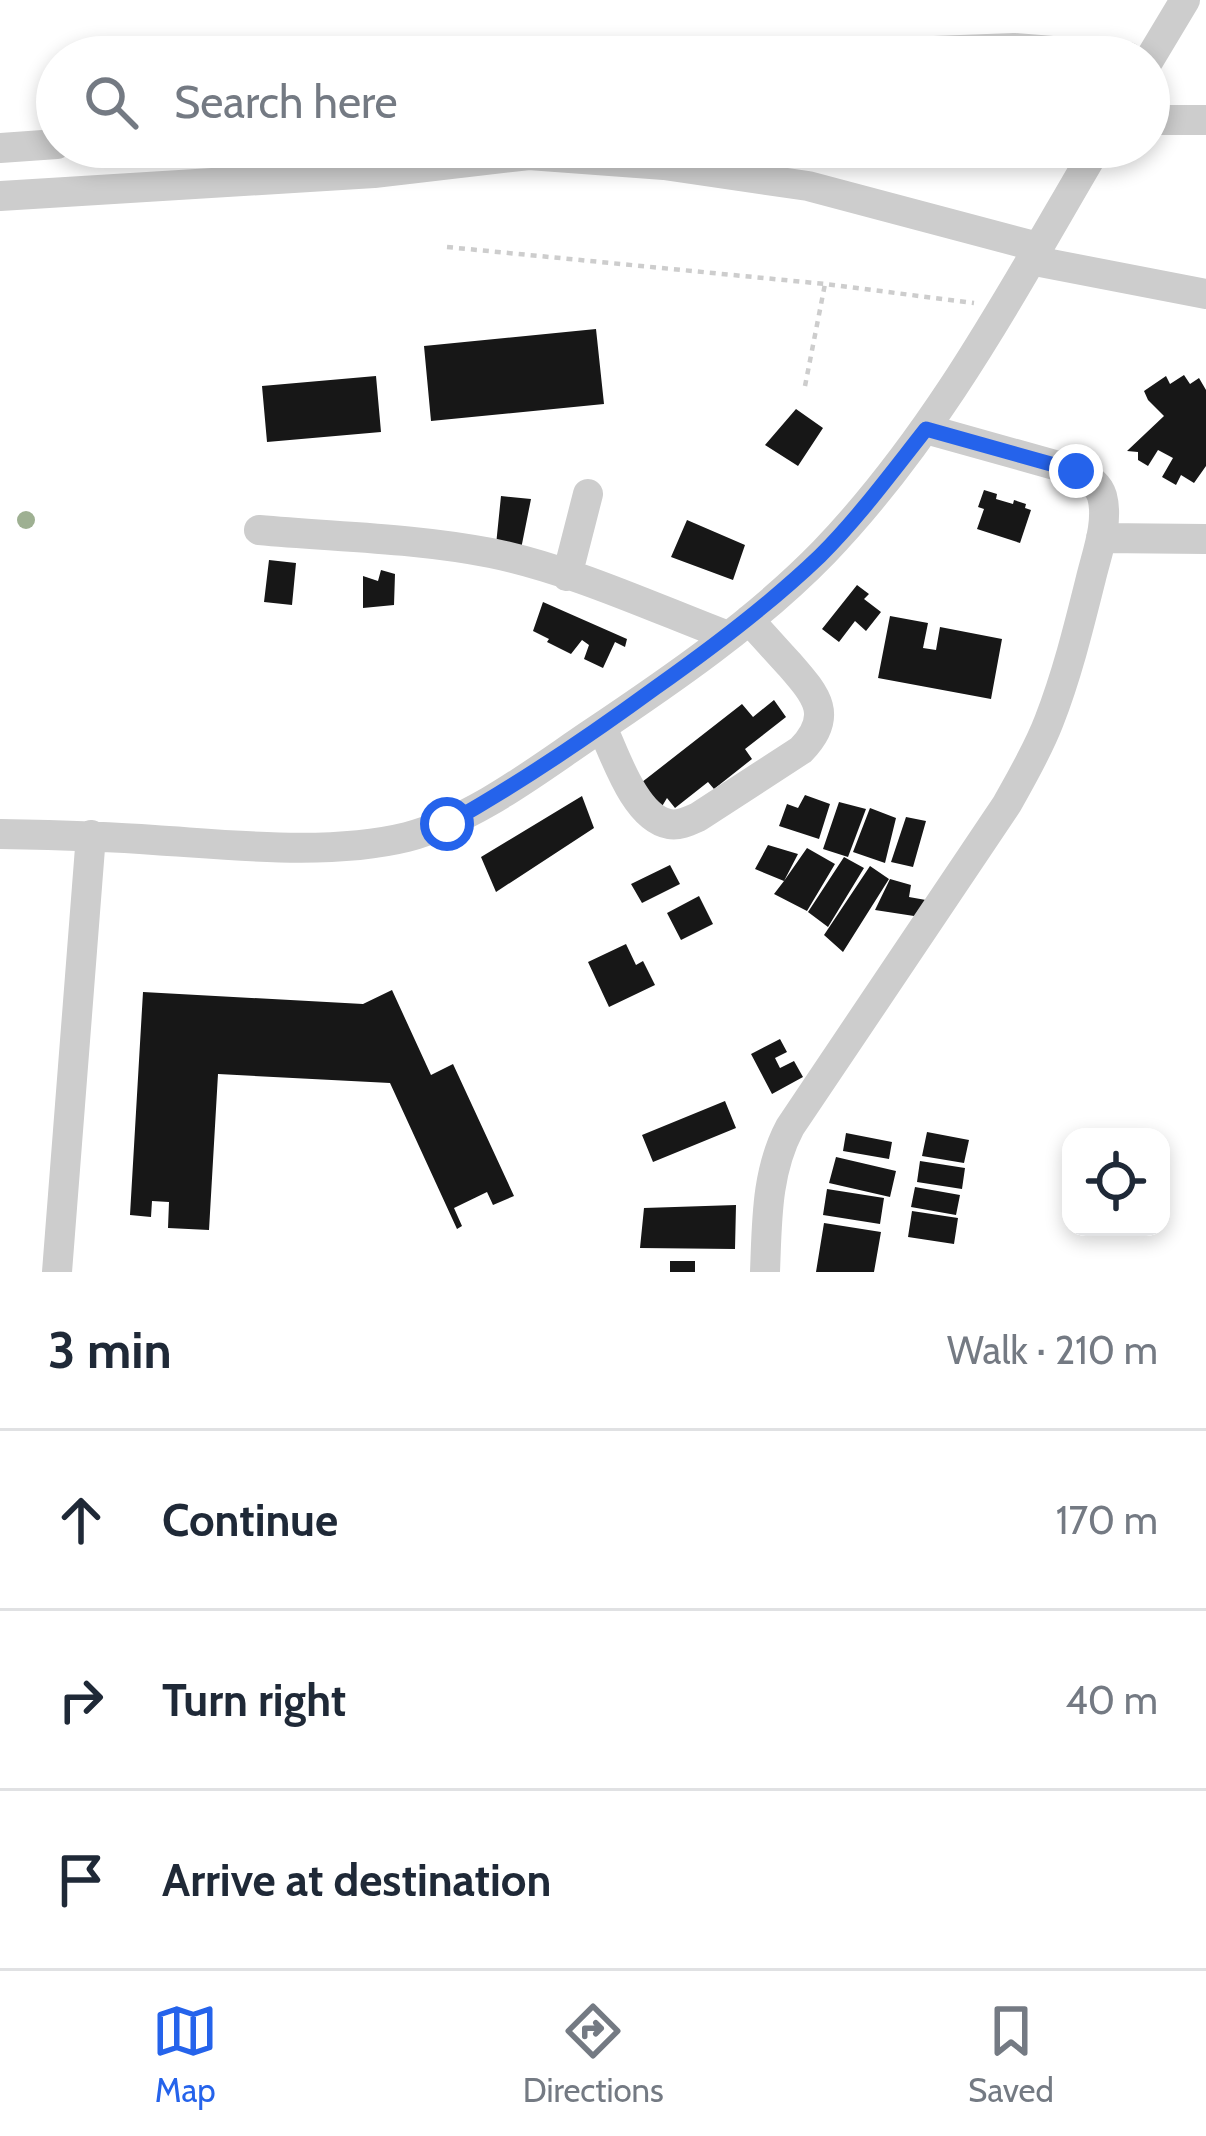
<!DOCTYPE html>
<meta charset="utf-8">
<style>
body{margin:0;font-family:Cabin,sans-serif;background:#f2f2f3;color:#1f2937}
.controls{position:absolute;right:36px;bottom:36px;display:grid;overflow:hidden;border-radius:24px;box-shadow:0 6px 18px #0003}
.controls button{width:108px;height:108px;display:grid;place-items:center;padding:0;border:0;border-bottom:3px solid #e0e1e3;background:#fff;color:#1f2937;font:60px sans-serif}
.stop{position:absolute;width:36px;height:36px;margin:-27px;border:9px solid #2563eb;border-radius:50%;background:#fff}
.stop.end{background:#2563eb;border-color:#fff;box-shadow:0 3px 12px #0008}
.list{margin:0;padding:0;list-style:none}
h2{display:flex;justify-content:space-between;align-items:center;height:156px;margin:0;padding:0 48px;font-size:51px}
h2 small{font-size:39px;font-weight:400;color:#747a83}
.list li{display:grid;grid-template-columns:78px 1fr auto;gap:36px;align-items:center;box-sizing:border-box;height:180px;padding:0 48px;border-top:3px solid #e0e1e3}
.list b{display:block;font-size:45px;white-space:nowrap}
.list em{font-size:39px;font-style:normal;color:#747a83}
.icon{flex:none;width:66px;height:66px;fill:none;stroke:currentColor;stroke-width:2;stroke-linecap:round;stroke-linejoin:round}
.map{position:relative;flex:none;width:1206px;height:1272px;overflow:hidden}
.search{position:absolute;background:#fff;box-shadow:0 6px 18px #0003;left:36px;right:36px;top:36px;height:132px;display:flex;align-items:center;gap:30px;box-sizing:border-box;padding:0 42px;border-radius:66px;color:#747a83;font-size:45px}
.sheet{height:696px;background:#fff}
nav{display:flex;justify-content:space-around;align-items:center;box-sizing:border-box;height:168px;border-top:3px solid #e0e1e3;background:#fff;font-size:33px;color:#747a83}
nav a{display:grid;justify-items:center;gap:6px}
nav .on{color:#2563eb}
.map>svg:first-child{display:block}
.building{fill:#171717}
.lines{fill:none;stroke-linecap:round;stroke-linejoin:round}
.path{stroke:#cdcdcd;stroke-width:4.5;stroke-dasharray:6 6;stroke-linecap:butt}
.minor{stroke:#cdcdcd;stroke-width:30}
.tree{fill:#9eb092}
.route{stroke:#2563eb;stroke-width:15}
</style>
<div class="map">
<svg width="1206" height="1272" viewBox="0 0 1206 1272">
<rect width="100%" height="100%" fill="#fff"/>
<path class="building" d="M 596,329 L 604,404 L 431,421 L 424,346 Z
M 1184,375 L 1190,384 L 1199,378 L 1206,390 L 1206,466 L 1194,483 L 1181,475 L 1176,485 L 1162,477 L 1173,458 L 1158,450 L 1148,466 L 1138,460 L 1138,452 L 1127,451 L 1164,416 L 1148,400 L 1144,391 L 1166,376 L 1170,384 Z
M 376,376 L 381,432 L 267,442 L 262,386 Z
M 796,409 L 823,428 L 798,466 L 765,445 Z
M 984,490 L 997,494 L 996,499 L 1013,504 L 1014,500 L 1026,504 L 1025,508 L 1031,510 L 1020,543 L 977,529 L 984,509 L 978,507 Z
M 501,496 L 531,499 L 521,549 L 496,545 Z
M 687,520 L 745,545 L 733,580 L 671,557 Z
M 269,560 L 296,563 L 292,605 L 264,602 Z
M 381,570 L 395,574 L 394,605 L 363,608 L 363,576 L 378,581 Z
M 857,585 L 869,594 L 864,599 L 881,612 L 866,631 L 855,621 L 839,642 L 822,629 Z
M 543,602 L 627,639 L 625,647 L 615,642 L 603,668 L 584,659 L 589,645 L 582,640 L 571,654 L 547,642 L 549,639 L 533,631 Z
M 890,616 L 928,623 L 923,648 L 936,650 L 940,627 L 1002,639 L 991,699 L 878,678 Z
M 774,700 L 786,717 L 745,749 L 752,759 L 714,789 L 708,782 L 675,808 L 667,798 L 658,813 L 637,786 L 742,704 L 753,717 Z
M 805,795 L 830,804 L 819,839 L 779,826 L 787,804 L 798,808 Z
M 582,796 L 594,828 L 496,892 L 481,857 Z
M 839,802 L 866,809 L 848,857 L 823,849 Z
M 870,808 L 896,818 L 885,863 L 853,852 Z
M 906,817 L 926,821 L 913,867 L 891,862 Z
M 768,845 L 798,854 L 784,881 L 807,848 L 835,864 L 807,911 L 774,894 L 784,881 L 755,869 Z
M 844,857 L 864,868 L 828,927 L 808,912 Z
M 670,865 L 680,884 L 642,903 L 631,884 Z
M 870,866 L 889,879 L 843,952 L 824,935 Z
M 890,879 L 911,885 L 909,897 L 937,902 L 927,918 L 875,910 Z
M 699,896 L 713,924 L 681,940 L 667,913 Z
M 626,944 L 636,965 L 643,961 L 655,985 L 609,1007 L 588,962 Z
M 392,990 L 431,1075 L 453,1064 L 514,1196 L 493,1205 L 487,1192 L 454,1208 L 462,1226 L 457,1229 L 390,1083 L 218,1074 L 209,1230 L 168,1228 L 169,1202 L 152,1201 L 151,1217 L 130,1215 L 143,992 L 363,1004 Z
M 780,1039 L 787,1052 L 775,1058 L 780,1068 L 794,1061 L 803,1077 L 772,1094 L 751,1054 Z
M 725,1101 L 736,1128 L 653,1162 L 642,1135 Z
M 927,1132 L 969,1140 L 964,1163 L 922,1156 Z
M 846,1133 L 892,1142 L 889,1159 L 843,1151 Z
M 836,1157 L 896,1171 L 890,1197 L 829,1183 Z
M 920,1161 L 965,1168 L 962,1189 L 917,1182 Z
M 915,1187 L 960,1195 L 956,1215 L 911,1207 Z
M 827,1189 L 884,1198 L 880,1224 L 823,1215 Z
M 736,1205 L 735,1249 L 640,1248 L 644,1208 Z
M 912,1211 L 958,1218 L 954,1244 L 908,1237 Z
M 824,1223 L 881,1232 L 874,1272 L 816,1272 Z
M 670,1261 L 695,1261 L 695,1272 L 670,1272 Z"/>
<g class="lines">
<path class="path" d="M 447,247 L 825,284
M 805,386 L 825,284 L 974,303"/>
<path class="minor" d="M 880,53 L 1014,48 L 1128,57
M 1149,60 L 1185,0
M 1149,120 L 1206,120
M 0,148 L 57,144
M 374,173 L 529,155 L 664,165 L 808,186 L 1038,247
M 0,196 L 374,173 L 385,160 L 388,147
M 1030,260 L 1206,294
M 259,530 C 336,537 415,538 491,553 C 570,569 652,607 728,636
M 1101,538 L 1206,539
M 567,576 L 588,494
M 602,727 C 615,755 635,818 669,824 C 679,826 689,821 698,817 L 801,750 C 834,716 817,696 790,665 C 776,650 763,635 749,620
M 0,834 C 52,835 103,836 154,840 C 233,845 330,856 407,837 C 474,819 532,774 588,736 C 670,681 755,623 824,552 C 938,433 1014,288 1097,147
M 57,1272 L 91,835
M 765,1272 C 767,1222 766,1172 790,1127 L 1007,804 C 1022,777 1038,750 1049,721 C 1067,675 1079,626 1091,578 C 1097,553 1109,522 1102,496 C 1098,483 1087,478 1076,471 L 926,429"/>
</g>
<circle class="tree" cx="26" cy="520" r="9"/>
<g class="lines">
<path class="route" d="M 447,824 C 520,783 588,737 655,688 C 713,647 769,605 820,556 C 859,517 892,472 926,429 L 1076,471"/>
</g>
</svg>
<div class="controls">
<button><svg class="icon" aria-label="locate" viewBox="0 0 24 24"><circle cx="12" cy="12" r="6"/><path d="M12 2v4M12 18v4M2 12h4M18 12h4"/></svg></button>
</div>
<div class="stop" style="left:447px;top:824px"></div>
<div class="stop end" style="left:1076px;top:471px"></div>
<div class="search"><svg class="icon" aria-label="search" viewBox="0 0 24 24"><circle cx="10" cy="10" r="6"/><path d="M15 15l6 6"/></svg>Search here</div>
</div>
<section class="sheet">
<h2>3 min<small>Walk · 210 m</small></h2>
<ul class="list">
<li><svg class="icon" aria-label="ahead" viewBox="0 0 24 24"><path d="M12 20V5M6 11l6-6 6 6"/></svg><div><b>Continue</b></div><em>170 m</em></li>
<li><svg class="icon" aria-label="right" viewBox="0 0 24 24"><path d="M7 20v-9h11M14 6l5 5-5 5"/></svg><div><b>Turn right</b></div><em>40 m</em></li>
<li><svg class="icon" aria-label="arrive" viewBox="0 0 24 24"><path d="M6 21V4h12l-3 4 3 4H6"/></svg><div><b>Arrive at destination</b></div></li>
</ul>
</section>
<nav>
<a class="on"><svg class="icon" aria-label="map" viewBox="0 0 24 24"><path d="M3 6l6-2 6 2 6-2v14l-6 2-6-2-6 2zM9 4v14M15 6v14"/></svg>Map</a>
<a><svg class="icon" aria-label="directions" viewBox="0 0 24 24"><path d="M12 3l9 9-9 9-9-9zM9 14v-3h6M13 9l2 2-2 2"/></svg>Directions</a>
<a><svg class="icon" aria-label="saved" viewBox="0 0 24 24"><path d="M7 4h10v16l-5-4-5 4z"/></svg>Saved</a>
</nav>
